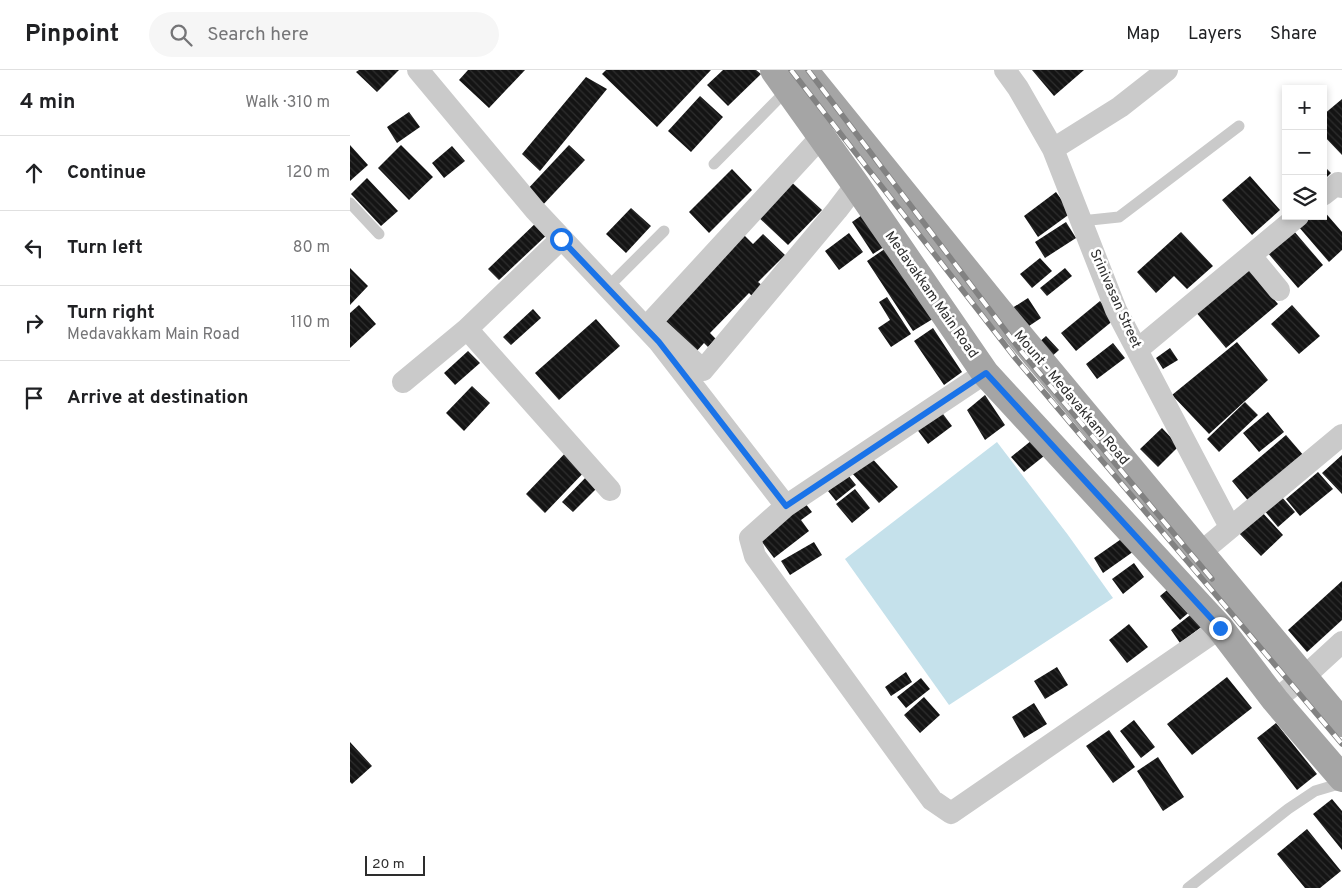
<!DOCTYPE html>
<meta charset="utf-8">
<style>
body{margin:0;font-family:Overpass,sans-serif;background:#f6f6f6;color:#202124}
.controls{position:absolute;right:15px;top:15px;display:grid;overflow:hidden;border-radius:0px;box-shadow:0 2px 8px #0003}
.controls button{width:45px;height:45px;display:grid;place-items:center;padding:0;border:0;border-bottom:1px solid #e0e0e0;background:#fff;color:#202124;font:25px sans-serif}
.scale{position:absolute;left:15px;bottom:12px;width:60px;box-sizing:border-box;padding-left:5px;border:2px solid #2d2d2d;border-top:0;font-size:14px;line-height:18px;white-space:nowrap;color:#2d2d2d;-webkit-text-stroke:4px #fff;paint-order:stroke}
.stop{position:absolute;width:15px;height:15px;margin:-11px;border:4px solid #1a73e8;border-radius:50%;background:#fff}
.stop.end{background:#1a73e8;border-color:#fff;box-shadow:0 1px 5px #0008}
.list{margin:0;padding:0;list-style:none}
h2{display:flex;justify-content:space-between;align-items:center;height:65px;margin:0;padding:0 20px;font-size:21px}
h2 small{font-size:16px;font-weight:400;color:#757577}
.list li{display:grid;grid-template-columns:32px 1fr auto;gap:15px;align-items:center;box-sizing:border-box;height:75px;padding:0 20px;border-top:1px solid #e0e0e0}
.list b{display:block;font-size:19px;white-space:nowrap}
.list p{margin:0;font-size:16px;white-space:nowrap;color:#757577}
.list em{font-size:16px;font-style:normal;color:#757577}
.icon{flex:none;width:28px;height:28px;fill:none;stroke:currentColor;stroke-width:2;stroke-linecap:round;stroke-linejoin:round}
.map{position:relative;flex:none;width:992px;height:818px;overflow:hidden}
header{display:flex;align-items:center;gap:30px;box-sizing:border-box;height:70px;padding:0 25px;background:#fff;border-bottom:1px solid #e0e0e0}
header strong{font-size:24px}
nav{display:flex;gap:28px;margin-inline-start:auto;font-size:18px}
.search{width:350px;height:45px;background:#f6f6f6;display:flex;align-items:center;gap:12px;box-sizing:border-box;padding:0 18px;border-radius:28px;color:#757577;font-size:19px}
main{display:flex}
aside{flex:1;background:#fff}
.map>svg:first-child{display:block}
.water{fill:#c5e1eb}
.building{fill:url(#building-back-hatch)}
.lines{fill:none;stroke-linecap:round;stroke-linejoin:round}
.service{stroke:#cacaca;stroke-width:11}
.minor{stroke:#cacaca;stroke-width:22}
.primary{stroke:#a5a5a5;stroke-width:28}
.rail-casing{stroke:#828282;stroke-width:5.5}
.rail{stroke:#fff;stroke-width:4;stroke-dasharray:11;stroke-linecap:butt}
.route{stroke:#1a73e8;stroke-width:6}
.labels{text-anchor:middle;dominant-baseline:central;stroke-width:5;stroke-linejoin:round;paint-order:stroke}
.street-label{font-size:14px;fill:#2d2d2d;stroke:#fff}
</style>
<header>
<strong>Pinpoint</strong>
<div class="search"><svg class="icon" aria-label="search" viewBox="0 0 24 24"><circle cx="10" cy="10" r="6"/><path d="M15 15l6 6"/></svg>Search here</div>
<nav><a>Map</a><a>Layers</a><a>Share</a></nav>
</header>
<main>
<aside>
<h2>4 min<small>Walk · 310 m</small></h2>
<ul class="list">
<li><svg class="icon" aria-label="ahead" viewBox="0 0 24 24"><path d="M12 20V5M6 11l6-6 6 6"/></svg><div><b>Continue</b></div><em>120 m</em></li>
<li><svg class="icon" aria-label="left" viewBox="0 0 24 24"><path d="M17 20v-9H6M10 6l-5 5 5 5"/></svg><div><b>Turn left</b></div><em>80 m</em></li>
<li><svg class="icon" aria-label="right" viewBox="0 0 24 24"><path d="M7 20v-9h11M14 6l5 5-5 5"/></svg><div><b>Turn right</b><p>Medavakkam Main Road</p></div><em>110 m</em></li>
<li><svg class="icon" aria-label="arrive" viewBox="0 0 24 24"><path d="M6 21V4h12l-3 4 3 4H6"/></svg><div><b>Arrive at destination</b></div></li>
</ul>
</aside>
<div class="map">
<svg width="992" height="818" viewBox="0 0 992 818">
<defs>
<pattern id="building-back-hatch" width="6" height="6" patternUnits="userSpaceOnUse" patternTransform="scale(1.25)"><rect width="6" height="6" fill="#141414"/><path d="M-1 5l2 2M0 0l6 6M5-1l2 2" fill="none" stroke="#2e2e2e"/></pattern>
</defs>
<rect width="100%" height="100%" fill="#fff"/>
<path class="water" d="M 647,372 L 718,465 L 763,528 L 599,635 L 495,489 Z"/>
<path class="building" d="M 9,0 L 49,0 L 27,22 L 6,2 Z
M 118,0 L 175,0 L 139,38 L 109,10 Z
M 256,0 L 361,0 L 307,57 L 252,4 Z
M 373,0 L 406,0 L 411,4 L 378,36 L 357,15 Z
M 682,0 L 734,0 L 704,26 Z
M 236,7 L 257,19 L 190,101 L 172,84 Z
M 350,26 L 373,47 L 341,82 L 318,61 Z
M 992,29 L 992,85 L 973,65 L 973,45 Z
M 59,42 L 70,57 L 47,73 L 37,57 Z
M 0,75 L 18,95 L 0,111 Z
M 51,75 L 83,107 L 59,130 L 28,98 Z
M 219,75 L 235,90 L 190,138 L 174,123 Z
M 102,76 L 115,91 L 94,108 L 82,93 Z
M 973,95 L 981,103 L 973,111 Z
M 382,99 L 402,120 L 359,163 L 339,142 Z
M 900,106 L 930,140 L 902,165 L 872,130 Z
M 17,108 L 48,141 L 31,156 L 1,124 Z
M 437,108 L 472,140 L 438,175 L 404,143 Z
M 706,122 L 721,143 L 688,167 L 674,146 Z
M 281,138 L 301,156 L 276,183 L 256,164 Z
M 973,140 L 992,162 L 992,180 L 979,192 L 948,156 L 959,146 L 973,146 Z
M 518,141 L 540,173 L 523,184 L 502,152 Z
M 190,149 L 201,161 L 149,210 L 138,199 Z
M 716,152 L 726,168 L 695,188 L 685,172 Z
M 943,160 L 973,195 L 948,218 L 917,182 Z
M 391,162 L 403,174 L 413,164 L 435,185 L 408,212 L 414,217 L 404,228 L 399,223 L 360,263 L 366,269 L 358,277 L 354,273 L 345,283 L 312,251 Z
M 831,162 L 863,196 L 837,219 L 824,206 L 806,223 L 787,202 Z
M 499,163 L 513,182 L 489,200 L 475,181 Z
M 539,176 L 586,247 L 563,261 L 517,191 Z
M 690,188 L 702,201 L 682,218 L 670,204 Z
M 0,198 L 18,216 L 0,235 Z
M 715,198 L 722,206 L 697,226 L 690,218 Z
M 897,198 L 928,234 L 876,278 L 845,241 Z
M 537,227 L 561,264 L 541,277 L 528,258 L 540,250 L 529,232 Z
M 678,228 L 691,248 L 670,262 L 656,242 Z
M 750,231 L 765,249 L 726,281 L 711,263 Z
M 9,235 L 26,254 L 0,278 L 0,243 Z
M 942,235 L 970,266 L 949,284 L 921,254 Z
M 183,239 L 191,248 L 161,275 L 153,267 Z
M 246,249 L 270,276 L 209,330 L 185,303 Z
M 583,258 L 612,302 L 594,315 L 564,271 Z
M 696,266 L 709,280 L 700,288 L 687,274 Z
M 887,272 L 918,310 L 859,364 L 822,325 Z
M 763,273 L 775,288 L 747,309 L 736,294 Z
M 820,278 L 828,290 L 813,299 L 806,288 Z
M 118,281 L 130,293 L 105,315 L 94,303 Z
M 122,316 L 140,333 L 114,361 L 96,343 Z
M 635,325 L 655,355 L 635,370 L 617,340 Z
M 895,332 L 908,345 L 869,382 L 857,369 Z
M 590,340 L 602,356 L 578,374 L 566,358 Z
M 918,342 L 934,362 L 909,382 L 893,363 Z
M 812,358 L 829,376 L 808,397 L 790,379 Z
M 936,365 L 954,386 L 900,433 L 882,411 Z
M 687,366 L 699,382 L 674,402 L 661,387 Z
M 220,378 L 239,397 L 195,443 L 176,424 Z
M 992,385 L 992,424 L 972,403 Z
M 520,386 L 548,417 L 529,433 L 501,402 Z
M 968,402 L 983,419 L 950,446 L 936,429 Z
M 238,405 L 249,416 L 223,442 L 212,432 Z
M 498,405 L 506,415 L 486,431 L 478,421 Z
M 505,419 L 520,438 L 502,453 L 486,434 Z
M 930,425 L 945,442 L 928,457 L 913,439 Z
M 455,433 L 462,442 L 451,450 L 459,461 L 424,488 L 409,468 Z
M 911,441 L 933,465 L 911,486 L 888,462 Z
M 777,465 L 787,479 L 753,503 L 744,488 Z
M 464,472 L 472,485 L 440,505 L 431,491 Z
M 784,493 L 794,507 L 773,524 L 762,509 Z
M 992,511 L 992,550 L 957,582 L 938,560 Z
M 823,515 L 843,539 L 830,550 L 810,526 Z
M 844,542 L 854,555 L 830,573 L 821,560 Z
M 779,554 L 798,577 L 777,593 L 759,570 Z
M 707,597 L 718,615 L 695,629 L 684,611 Z
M 556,602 L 562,612 L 541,626 L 535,617 Z
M 877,607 L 902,638 L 842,685 L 817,654 Z
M 571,608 L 580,619 L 556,638 L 547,627 Z
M 574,627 L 590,645 L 570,663 L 554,645 Z
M 684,633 L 697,654 L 674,668 L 662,647 Z
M 784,650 L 805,677 L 791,688 L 770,661 Z
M 926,653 L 967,704 L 947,720 L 907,668 Z
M 759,660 L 785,697 L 763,713 L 736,676 Z
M 0,672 L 22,696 L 2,714 L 0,712 Z
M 808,687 L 834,727 L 813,741 L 787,701 Z
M 982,729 L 992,741 L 992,780 L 963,744 Z
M 957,759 L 991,801 L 970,818 L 955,818 L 927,784 Z"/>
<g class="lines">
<path class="service" d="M 364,94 L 438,19
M 0,133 L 29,164
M 731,151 L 769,147 L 889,56
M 257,218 L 314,161
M 838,818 L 938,739 L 965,721 L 992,713"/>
<path class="minor" d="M 68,0 L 185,140 L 309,272 L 436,436
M 655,0 L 668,18 L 703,79 L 766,240 L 880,457
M 471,67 L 301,252 L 353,300 L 487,140 L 506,115
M 703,79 L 770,37 L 817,0
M 973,125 L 988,113 L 992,117
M 901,186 L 929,220
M 117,259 L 260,420
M 787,280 L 948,146
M 635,303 L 436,436 L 400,468 L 405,486 L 582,730 L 601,743 L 870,558
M 53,312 L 117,259 L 211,169
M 850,483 L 992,365
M 925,630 L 954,607 L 992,572"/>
<path class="primary" d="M 424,0 L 506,115 L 635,303 L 870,558 L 925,630 L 992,708
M 454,0 L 649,241 L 992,653"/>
<g class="rail-casing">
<path id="rail" d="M 441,0 L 666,289 L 992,674
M 458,0 L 671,281 L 862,509"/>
</g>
<use href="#rail" class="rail"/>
</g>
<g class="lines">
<path class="route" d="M 211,169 L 309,272 L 436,436 L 636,303 L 870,558"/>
</g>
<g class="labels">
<g class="street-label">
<text transform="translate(581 225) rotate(55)">Medavakkam Main Road</text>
<text transform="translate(765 229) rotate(66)">Srinivasan Street</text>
<text transform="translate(721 328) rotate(50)">Mount - Medavakkam Road</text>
</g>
</g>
</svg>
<div class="controls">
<button>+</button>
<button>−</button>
<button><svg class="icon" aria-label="layers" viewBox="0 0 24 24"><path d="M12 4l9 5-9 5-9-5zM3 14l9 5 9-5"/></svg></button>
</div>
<div class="scale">20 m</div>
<div class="stop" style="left:211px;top:169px"></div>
<div class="stop end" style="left:870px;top:558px"></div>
</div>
</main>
